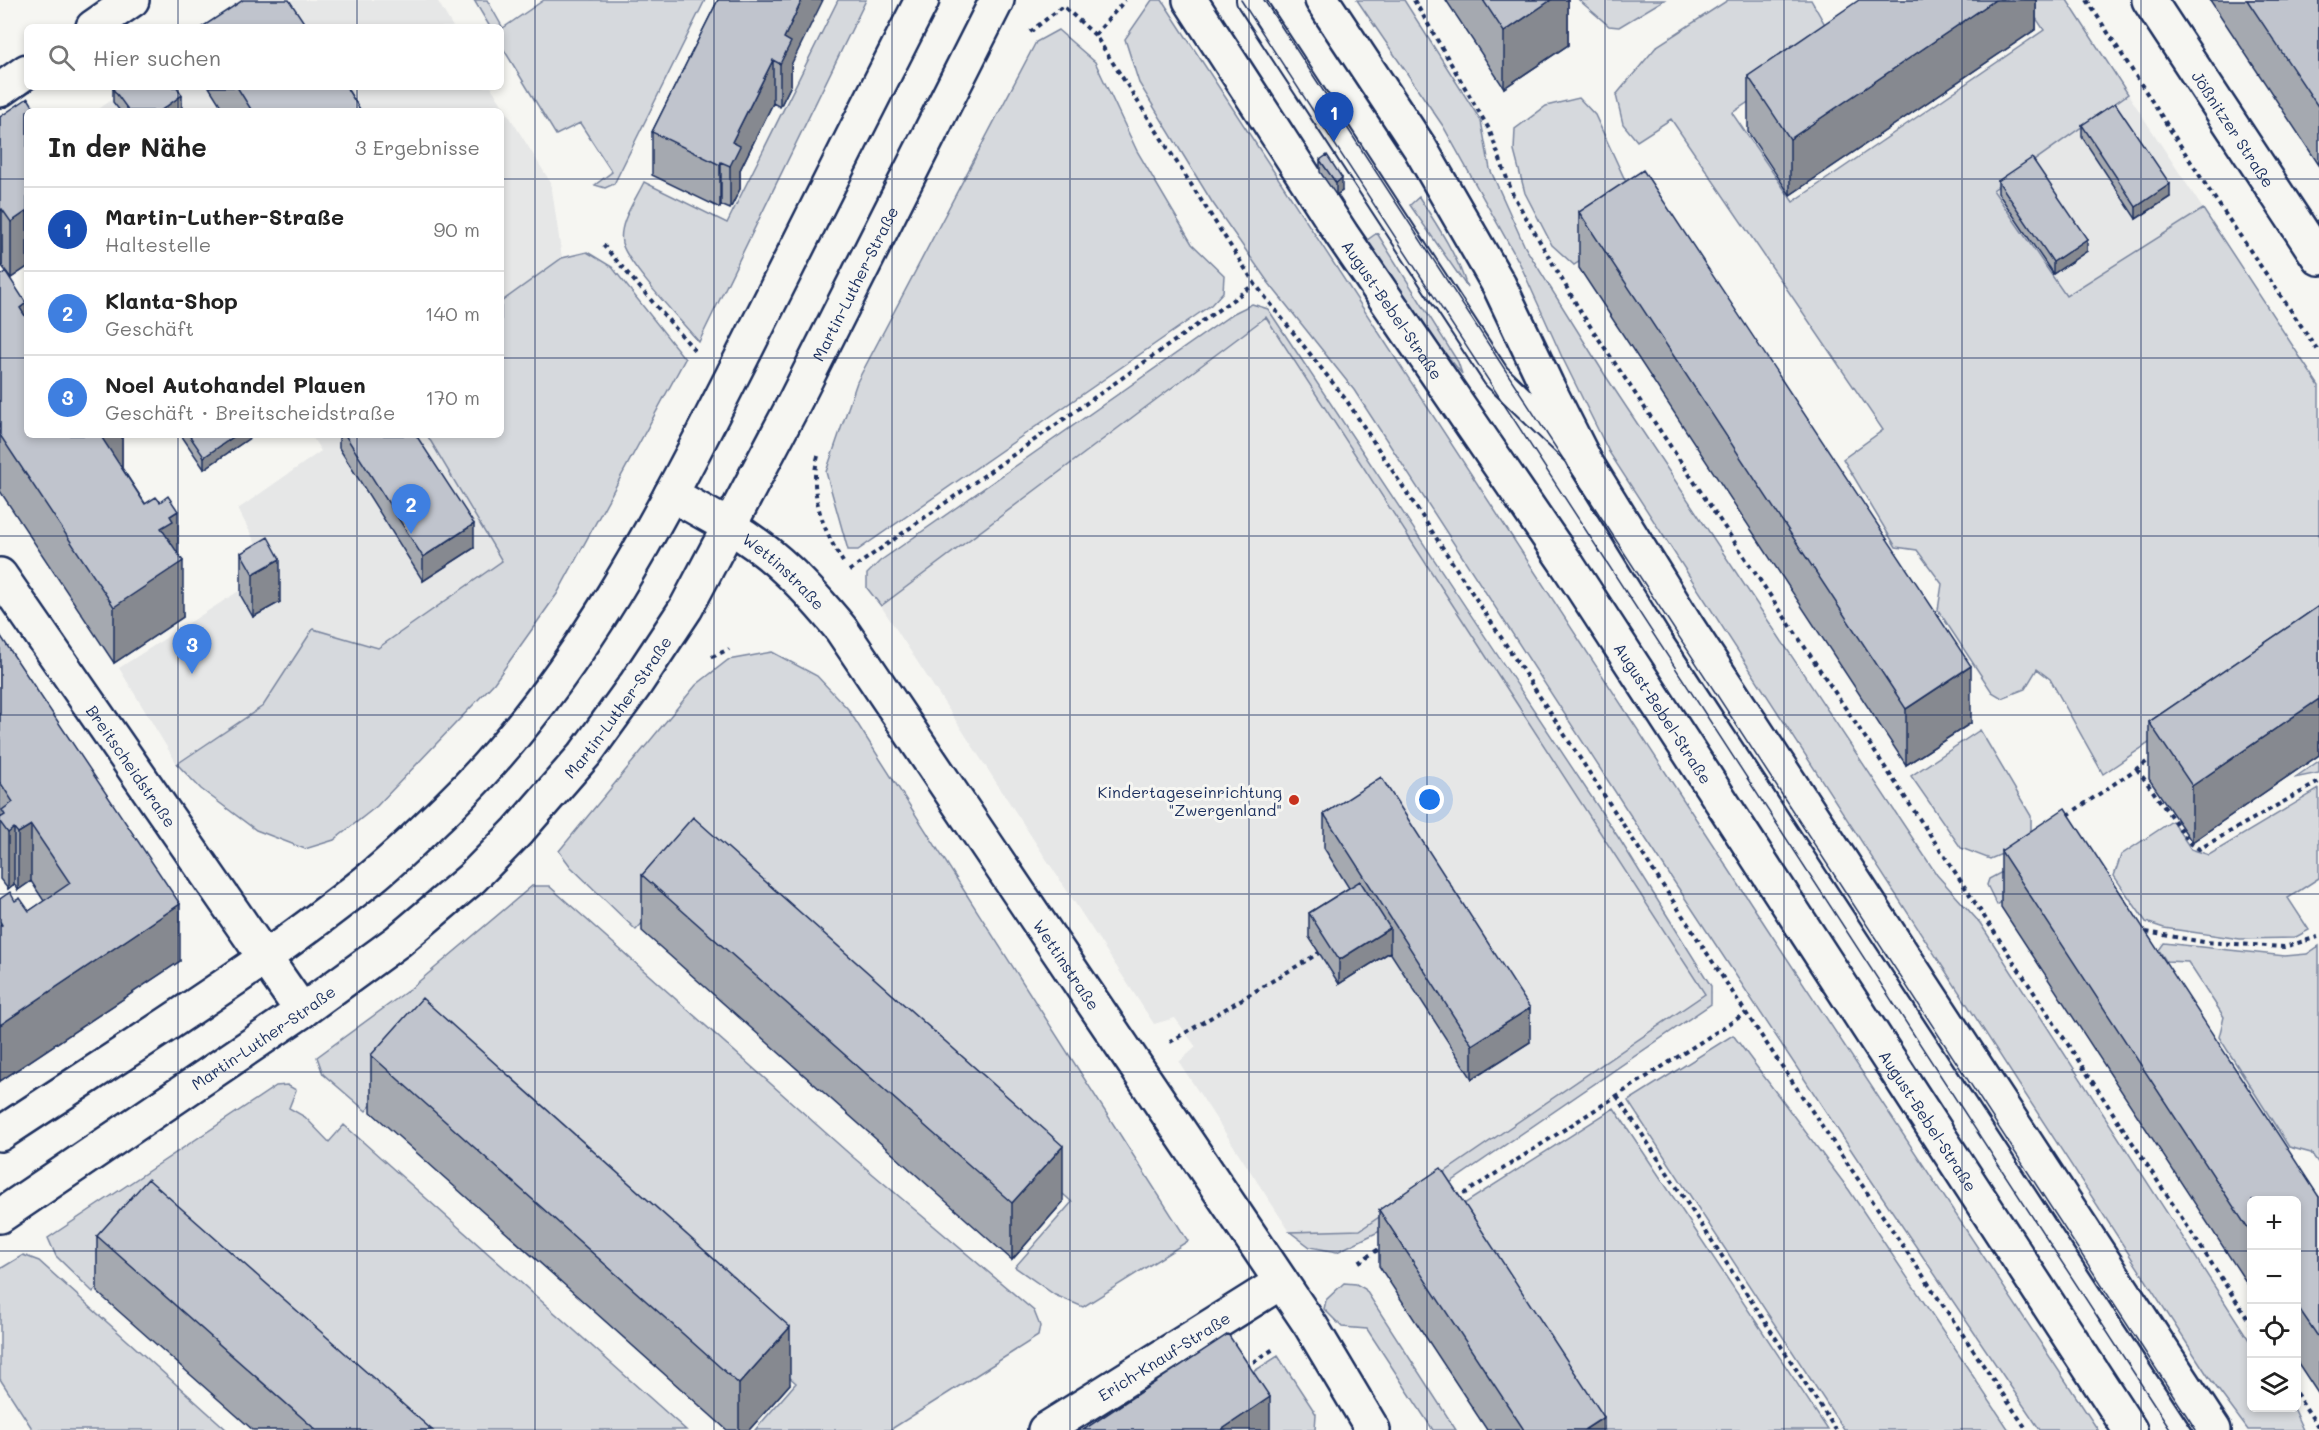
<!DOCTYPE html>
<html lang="de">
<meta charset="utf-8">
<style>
body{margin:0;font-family:Mali,sans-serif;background:#f6f6f6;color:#222}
.controls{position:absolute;right:18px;bottom:18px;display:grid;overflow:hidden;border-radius:9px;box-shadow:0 3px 9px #0003}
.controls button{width:54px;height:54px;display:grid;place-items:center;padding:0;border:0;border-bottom:2px solid #e0e0e0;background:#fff;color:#222;font:30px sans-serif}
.you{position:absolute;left:1430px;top:800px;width:21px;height:21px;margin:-15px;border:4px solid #fff;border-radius:50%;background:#1a73e8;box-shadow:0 0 0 9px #1a73e833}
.badge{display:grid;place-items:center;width:39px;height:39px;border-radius:50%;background:#d93025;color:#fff;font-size:20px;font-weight:700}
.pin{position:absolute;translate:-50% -50px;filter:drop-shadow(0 2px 3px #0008)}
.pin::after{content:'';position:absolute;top:32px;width:21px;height:18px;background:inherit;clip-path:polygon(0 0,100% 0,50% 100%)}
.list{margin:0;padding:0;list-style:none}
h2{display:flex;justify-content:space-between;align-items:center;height:78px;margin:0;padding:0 24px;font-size:26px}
h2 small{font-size:20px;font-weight:400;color:#767676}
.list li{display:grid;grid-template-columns:39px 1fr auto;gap:18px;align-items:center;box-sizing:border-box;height:84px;padding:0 24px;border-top:2px solid #e0e0e0}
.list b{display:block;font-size:22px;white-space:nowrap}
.list p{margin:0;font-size:20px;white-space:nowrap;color:#767676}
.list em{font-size:20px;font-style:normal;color:#767676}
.icon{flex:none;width:33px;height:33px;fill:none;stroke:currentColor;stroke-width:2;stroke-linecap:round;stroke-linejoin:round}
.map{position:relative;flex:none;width:2319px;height:1430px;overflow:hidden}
.search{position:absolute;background:#fff;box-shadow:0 3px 9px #0003;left:24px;top:24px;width:480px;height:66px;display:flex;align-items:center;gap:15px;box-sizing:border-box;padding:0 21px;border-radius:9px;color:#767676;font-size:22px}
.panel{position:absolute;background:#fff;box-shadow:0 3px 9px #0003;left:24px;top:108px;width:480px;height:330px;border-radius:9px}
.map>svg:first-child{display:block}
.built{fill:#e6e7e7}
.green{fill:#d6d9dd;stroke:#78849e;stroke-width:1.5}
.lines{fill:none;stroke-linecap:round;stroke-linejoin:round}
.lane-casing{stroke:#1b2f5e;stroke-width:30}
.street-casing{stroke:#1b2f5e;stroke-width:38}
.secondary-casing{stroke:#1b2f5e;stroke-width:38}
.path{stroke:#1b2f5e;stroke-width:4;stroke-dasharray:4.5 4.5;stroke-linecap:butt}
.lane{stroke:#f6f6f2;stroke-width:26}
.street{stroke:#f6f6f2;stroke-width:33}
.secondary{stroke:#f6f6f2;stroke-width:33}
.tram{stroke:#1b2f5e;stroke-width:1.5}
.wall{fill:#a5a9b0;stroke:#1b2f5e;stroke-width:1.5}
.shaded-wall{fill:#868990;stroke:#1b2f5e;stroke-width:1.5}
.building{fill:#c0c4cd;stroke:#1b2f5e;stroke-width:1.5}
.grid{fill:none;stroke:#1b2f5e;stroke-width:1.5;stroke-opacity:0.55}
.poi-dot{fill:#c8321e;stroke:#f6f6f2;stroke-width:2}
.labels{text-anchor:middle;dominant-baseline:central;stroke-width:6;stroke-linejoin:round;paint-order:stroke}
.street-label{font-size:16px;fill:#1b2f5e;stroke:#f6f6f2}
.poi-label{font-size:16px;fill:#1b2f5e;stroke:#f6f6f2;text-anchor:end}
</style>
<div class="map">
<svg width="2319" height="1430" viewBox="0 0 2319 1430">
<rect width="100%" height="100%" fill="#f6f6f2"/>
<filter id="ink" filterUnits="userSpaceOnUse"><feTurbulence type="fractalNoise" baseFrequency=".0167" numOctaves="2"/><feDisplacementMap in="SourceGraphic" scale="12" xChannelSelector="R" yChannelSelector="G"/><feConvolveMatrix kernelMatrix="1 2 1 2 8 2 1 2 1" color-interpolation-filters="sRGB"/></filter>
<g filter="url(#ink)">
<path class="built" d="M 255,0 L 437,0 L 453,27 L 216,27 Z
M 130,87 L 491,87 L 551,183 L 562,258 L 501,302 L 501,111 L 96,111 Z
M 2128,94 L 2203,209 L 2066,297 L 1992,189 Z
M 1266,316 L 1705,995 L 1360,1230 L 1290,1232 L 1179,1062 L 1196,1047 L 1175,1018 L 1154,1024 L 881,606 Z
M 311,435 L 427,435 L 503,561 L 378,648 L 313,630 L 263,706 L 177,764 L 119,668 L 270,571 L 238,509 L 321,451 Z"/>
<path class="green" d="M 474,0 L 487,0 L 503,28 L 544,0 L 705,0 L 614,184 L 605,188 L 595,185 L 612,172 L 580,123 L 556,135 L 501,45 L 501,27 L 490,27 Z
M 838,0 L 866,0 L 699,342 C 682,322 627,264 622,243 C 618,223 636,199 644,182 L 727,223 Z
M 1152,0 L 1162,0 L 1767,928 L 2098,1430 L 2040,1430 L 1871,1180 L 1640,830 L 1354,390 L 1268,282 L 1212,202 L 1139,83 L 1125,39 Z
M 1357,0 L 1404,0 L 1481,121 L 1490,169 L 1525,247 L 1605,375 L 1937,875 L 1980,923 L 2251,1343 L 2252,1408 L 2293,1408 L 2303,1430 L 2248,1430 L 2208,1376 L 1609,452 L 1562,357 L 1520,264 L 1443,126 Z
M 1579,0 L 1664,0 L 1619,27 L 1609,26 Z
M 1728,0 L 1811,0 L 1828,30 L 1825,51 L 1732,113 L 1793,202 L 2044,30 L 2024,0 L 2067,0 L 2128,94 L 1993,190 L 2066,296 L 2203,209 L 2319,386 L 2319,628 L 2103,774 L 2050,679 L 2037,669 L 2025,689 L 2002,698 L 1992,692 L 1938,610 L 1942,584 L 1917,550 L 1896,547 L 1843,459 L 1883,430 L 1671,119 L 1637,141 L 1623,124 L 1616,95 L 1657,46 Z
M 1058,30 L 1095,62 L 1137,151 L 1192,244 L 1224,275 L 1223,292 L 1211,305 L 858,550 L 848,550 L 826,472 L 857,382 L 1036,42 Z
M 1579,98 L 1595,115 L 1643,219 L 1574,265 L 1552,245 L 1525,193 L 1514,151 L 1515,129 L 1546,106 Z
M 1419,197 C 1437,225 1457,255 1467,287 L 1410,205 Z
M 1377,233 L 1458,362 L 1462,374 L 1408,307 L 1363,243 Z
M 587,252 L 612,267 L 685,359 L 557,594 L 494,683 L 377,806 L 334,840 L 305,849 L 256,830 L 201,789 L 177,764 L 263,706 L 313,629 L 378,648 L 502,561 L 427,435 L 501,435 L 501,302 L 562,258 Z
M 1252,304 L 1268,309 L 1620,840 L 1711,986 L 1711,1004 L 1378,1232 L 1337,1252 L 1310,1247 L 1290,1232 L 1360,1230 L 1705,994 L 1266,317 L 881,606 L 867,588 L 867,574 L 880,561 L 1234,313 Z
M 772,652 L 817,676 L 848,709 L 1188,1241 L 1083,1307 L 1055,1295 L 1015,1267 L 1072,1202 L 693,866 L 636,930 L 571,867 L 559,851 L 696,685 L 728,660 Z
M 1980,730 L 2031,816 L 2031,831 L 2014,849 L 1990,859 L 1961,848 L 1911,776 Z
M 2319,761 L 2319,773 L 2294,778 Z
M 2319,789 L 2319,878 L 2288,898 L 2309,930 L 2294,938 L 2240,939 L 2164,928 L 2146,922 L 2114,876 L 2121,855 L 2172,821 L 2191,849 L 2209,855 Z
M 2054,844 L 2065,860 L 1997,905 L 1987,885 L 1989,879 Z
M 532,886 L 549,886 L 854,1158 L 1034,1311 L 1040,1326 L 1038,1336 L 890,1430 L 755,1430 L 796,1383 L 421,1049 L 366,1111 L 323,1074 L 317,1057 L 410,989 Z
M 2164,943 L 2285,956 L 2307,954 L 2319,946 L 2319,1164 L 2311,1153 L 2289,1147 L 2219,1037 L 2224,1017 L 2188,962 L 2166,961 L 2159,950 Z
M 1733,1035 L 1849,1190 L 2009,1430 L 1844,1430 L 1628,1101 Z
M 287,1085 L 296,1090 L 289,1108 L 305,1117 L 329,1142 L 344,1125 L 686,1430 L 373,1430 L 148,1230 L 93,1292 L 56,1256 L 48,1238 L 276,1086 Z
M 1614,1108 L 1828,1430 L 1583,1430 L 1442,1218 Z
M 23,1255 L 39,1261 L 227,1430 L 33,1430 L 0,1379 L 0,1269 Z
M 1344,1283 L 1356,1284 L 1365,1289 L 1456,1430 L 1433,1430 L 1367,1329 L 1342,1327 L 1324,1309 L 1326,1300 Z
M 1278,1356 L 1316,1414 L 1315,1430 L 1257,1430 L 1229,1387 Z"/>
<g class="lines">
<g class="lane-casing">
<path id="lane" d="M 1250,0 L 1496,376 L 1574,451"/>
</g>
<g class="street-casing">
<g id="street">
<path id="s1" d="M 2149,0 L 2319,258"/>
<path d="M 93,27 L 132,0"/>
<path d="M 0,90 L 27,71"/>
<path id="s2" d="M 730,527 C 775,553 808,589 841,629 L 1311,1326 L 1373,1430"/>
<path id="s3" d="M 0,575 L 265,958"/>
<path id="s4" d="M 1045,1430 L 1281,1282"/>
</g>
</g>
<g class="secondary-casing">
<g id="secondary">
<path id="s5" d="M 1190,0 L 1342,235 L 1567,564 L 2130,1430"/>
<path d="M 1322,0 L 1420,148 L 1499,285 L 1547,386 L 1586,463 L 1687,626 L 2214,1430"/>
<path d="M 671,494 L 730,527"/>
<path d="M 265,958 L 302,1011"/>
<path d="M 0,1134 C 125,1051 254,972 371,878 C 398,856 423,831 448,807 C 580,679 664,511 746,349 C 804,233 863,116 922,0"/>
<path id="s6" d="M 0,1216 L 302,1011 L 398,941 L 471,879 L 518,831 L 585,754 L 635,685 L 686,608 L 790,411 L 997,0"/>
</g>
</g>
<path class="path" d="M 1414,0 L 1489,129 L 1513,195 L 1582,314 L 1951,866 L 2252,1325
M 2087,0 L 2207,187 L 2319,352
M 1030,32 L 1063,6 L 1095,35 L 1255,284 L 1347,401 L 1746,1013 L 2027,1430
M 1095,35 L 1125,0
M 603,245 L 697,353
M 818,456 C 808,493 824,532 843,562
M 849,571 L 1255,284
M 712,657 L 729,649
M 2137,769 L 2190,843 L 2199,849 L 2319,782
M 2068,815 L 2151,759
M 2146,932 L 2204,942 L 2284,947 L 2318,937
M 1170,1042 L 1319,953
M 1617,1096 L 1836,1430
M 1456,1199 L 1746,1013
M 1359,1262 L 1382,1247
M 1246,1367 L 1275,1348
M 2296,1393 L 2319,1428"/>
<use href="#lane" class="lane"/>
<use href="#street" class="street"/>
<use href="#secondary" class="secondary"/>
<path class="tram" d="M 1241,0 L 2171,1430
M 1264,0 L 2196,1430"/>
</g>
<path class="wall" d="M 718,0 L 791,65 L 791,85 L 780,107 L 773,103 L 740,170 L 740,189 L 730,209 L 721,205 L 720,208 L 652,175 L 652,132 Z
M 1446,0 L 1568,0 L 1568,45 L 1504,88 Z
M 2036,0 L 2036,29 L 1790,195 L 1748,132 L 1748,76 Z
M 2210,0 L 2319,0 L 2319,165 Z
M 209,87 L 346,87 L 361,111 L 224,111 Z
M 113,89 L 182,107 L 176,111 L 120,111 L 113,102 Z
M 27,111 L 27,267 L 11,278 L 2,266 L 0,117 Z
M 2082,125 L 2170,197 L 2136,219 L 2082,137 Z
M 1320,160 L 1342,191 L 1336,195 L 1320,172 Z
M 1998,181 L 2087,251 L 2053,274 L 1998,193 Z
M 1579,212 L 1971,723 L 1906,765 L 1579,268 Z
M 0,276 L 26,317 L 27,435 L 122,435 L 122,468 L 178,554 L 183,617 L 114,663 L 0,491 Z
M 181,435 L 254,435 L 204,469 Z
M 339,435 L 416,435 L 474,548 L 423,581 L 339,448 Z
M 241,553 L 280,602 L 253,617 L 241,596 Z
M 2319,606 L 2319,755 L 2192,842 L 2149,779 L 2149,722 Z
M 0,635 L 180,961 L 0,1081 L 0,899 L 15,901 L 29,911 L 44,901 L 31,881 L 18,890 L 14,884 L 8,889 L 0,879 Z
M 1324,814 L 1530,1042 L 1472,1079 L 1390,952 L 1339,984 L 1309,937 L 1309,913 L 1349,888 L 1324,848 Z
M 2001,851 L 2319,1197 L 2319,1395 L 2296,1360 L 2296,1200 L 2252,1200 L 2252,1291 L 2001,907 Z
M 642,875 L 1063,1202 L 1012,1260 L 642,931 Z
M 371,1055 L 790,1384 L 749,1430 L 727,1430 L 371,1112 Z
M 1379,1210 L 1604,1430 L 1487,1430 L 1379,1266 Z
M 97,1236 L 432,1430 L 253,1430 L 97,1292 Z"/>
<path class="shaded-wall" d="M 802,0 L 823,0 L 791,65 L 791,85 L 780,107 L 780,64 L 784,38 Z
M 1551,0 L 1568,0 L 1568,45 L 1504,88 L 1504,32 Z
M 1995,0 L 2036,0 L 2036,29 L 1790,195 L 1790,139 Z
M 773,60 L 773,103 L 740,170 L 740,189 L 730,209 L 730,166 L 732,142 Z
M 182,95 L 182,107 L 176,111 L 160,111 Z
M 721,162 L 721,205 L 720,208 L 720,165 Z
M 1342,178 L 1342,191 L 1336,195 L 1336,183 Z
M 2170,184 L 2170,197 L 2136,219 L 2136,207 Z
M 2,209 L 2,266 L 0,267 L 0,211 Z
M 27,211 L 27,267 L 11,278 L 11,222 Z
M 2087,239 L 2087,251 L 2053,274 L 2053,262 Z
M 26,303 L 26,359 L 20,308 Z
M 106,435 L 122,435 L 122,481 L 102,438 Z
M 236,435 L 254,435 L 204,469 L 204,457 Z
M 178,511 L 178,564 L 183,561 L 183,617 L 114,663 L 114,607 L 161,528 L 170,516 Z
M 474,524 L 474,548 L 423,581 L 423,557 Z
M 280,559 L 280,602 L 253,617 L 253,574 Z
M 1971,666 L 1971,723 L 1906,765 L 1906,709 Z
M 2319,699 L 2319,755 L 2192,842 L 2192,786 Z
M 31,825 L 31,881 L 18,890 L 18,833 Z
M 14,828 L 14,884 L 8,889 L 8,833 Z
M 180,904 L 180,961 L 0,1081 L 0,1025 Z
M 1390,928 L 1390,952 L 1339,984 L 1339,960 Z
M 1530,1008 L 1530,1042 L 1472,1079 L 1472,1045 Z
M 1063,1146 L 1063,1202 L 1012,1260 L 1012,1203 Z
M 790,1327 L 790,1384 L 749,1430 L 739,1430 L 739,1384 Z
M 1270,1397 L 1270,1430 L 1221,1430 Z
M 1604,1417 L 1604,1430 L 1584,1430 Z"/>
<path class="building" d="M 243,0 L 289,0 L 307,27 L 202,27 Z
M 718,0 L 802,0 L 784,38 L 791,42 L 780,64 L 773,60 L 732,142 L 740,146 L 730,166 L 721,162 L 720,165 L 652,132 Z
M 1483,0 L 1551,0 L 1504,32 Z
M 1859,0 L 1995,0 L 1790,139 L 1748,76 Z
M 2247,0 L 2319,0 L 2319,108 Z
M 116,87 L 177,87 L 182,95 L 160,111 L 129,111 L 113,89 Z
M 237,87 L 346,87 L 361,111 L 252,111 Z
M 28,98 L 36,111 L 27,111 L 27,211 L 11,222 L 2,209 L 0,211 L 0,117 Z
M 2115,103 L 2170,184 L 2136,207 L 2082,125 Z
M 1327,155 L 1342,178 L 1336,183 L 1320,160 Z
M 2032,158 L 2087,239 L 2053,262 L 1998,181 Z
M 1643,170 L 1971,666 L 1906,709 L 1579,212 Z
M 6,272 L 26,303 L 20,308 L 27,319 L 27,435 L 106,435 L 102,438 L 145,504 L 156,497 L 160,502 L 168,496 L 178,511 L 170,516 L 173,521 L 161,528 L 183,561 L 114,607 L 0,435 L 0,276 Z
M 189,435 L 236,435 L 204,457 Z
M 345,435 L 416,435 L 474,524 L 423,557 Z
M 268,537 L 280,559 L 253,574 L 241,553 Z
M 2319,606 L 2319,699 L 2192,786 L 2149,722 Z
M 0,635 L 180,904 L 0,1025 L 0,926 L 2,925 L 0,921 L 0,899 L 10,892 L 15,901 L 20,898 L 29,911 L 70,883 L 31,825 L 18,833 L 14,828 L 8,833 L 0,822 L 0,818 L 5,815 L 2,810 L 13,802 L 0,782 Z
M 1381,777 L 1530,1008 L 1472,1045 L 1324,814 Z
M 2065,808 L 2319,1197 L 2319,1338 L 2296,1304 L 2296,1200 L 2252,1200 L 2252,1235 L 2001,851 Z
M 693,817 L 1063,1146 L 1012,1203 L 642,875 Z
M 1360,881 L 1390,928 L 1339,960 L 1309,913 Z
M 422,998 L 790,1327 L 739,1384 L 371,1055 Z
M 1441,1168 L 1604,1417 L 1584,1430 L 1524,1430 L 1379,1210 Z
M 148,1179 L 432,1430 L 316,1430 L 97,1236 Z
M 1228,1334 L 1270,1397 L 1221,1430 L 1083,1430 Z"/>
</g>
<path class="grid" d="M 178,0 L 178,27M 357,0 L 357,27M 535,0 L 535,1430M 714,0 L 714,1430M 892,0 L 892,1430M 1070,0 L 1070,1430M 1249,0 L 1249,1430M 1427,0 L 1427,1430M 1605,0 L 1605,1430M 1784,0 L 1784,1430M 1962,0 L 1962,1430M 2141,0 L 2141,1430M 178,87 L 178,111M 357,87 L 357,111M 0,179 L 27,179M 501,179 L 2319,179M 0,358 L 27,358M 501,358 L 2319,358M 178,435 L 178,1430M 357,435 L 357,1430M 0,536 L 2319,536M 0,715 L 2319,715M 0,894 L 2319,894M 0,1072 L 2319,1072M 0,1251 L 2252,1251M 2296,1251 L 2319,1251"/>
<circle class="poi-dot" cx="1294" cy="800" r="6"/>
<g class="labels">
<g class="street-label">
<text stroke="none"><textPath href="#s1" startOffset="154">Jößnitzer Straße</textPath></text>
<text stroke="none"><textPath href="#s6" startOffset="1292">Martin-Luther-Straße</textPath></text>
<text stroke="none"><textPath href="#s5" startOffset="370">August-Bebel-Straße</textPath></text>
<text stroke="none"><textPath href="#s2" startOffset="70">Wettinstraße</textPath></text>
<text stroke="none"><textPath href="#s6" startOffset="806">Martin-Luther-Straße</textPath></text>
<text stroke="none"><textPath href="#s5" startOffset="856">August-Bebel-Straße</textPath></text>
<text stroke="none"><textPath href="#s3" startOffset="232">Breitscheidstraße</textPath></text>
<text stroke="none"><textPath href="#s2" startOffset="556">Wettinstraße</textPath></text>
<text stroke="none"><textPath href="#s6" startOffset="318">Martin-Luther-Straße</textPath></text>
<text stroke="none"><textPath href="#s5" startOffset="1342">August-Bebel-Straße</textPath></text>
<text stroke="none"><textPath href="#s4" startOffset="140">Erich-Knauf-Straße</textPath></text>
</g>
<g class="poi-label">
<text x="1282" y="791">Kindertageseinrichtung<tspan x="1282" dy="18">"Zwergenland"</tspan></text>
</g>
</g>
</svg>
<div class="controls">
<button>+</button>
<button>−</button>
<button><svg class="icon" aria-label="locate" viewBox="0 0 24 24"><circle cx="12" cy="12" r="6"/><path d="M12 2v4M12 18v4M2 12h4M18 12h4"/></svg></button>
<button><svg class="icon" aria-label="layers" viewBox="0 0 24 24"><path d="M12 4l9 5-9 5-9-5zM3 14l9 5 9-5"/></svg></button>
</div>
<div class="you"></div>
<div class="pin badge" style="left:1334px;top:142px;background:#1a4fb4">1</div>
<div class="pin badge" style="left:411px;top:534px;background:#3f7fe0">2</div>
<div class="pin badge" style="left:192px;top:674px;background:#3f7fe0">3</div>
<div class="search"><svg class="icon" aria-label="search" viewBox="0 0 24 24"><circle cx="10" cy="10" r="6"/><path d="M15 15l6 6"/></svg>Hier suchen</div>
<section class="panel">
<h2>In der Nähe<small>3 Ergebnisse</small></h2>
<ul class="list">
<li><span class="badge" style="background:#1a4fb4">1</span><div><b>Martin-Luther-Straße</b><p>Haltestelle</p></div><em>90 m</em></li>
<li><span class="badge" style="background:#3f7fe0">2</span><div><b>Klanta-Shop</b><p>Geschäft</p></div><em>140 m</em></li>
<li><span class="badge" style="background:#3f7fe0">3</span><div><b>Noel Autohandel Plauen</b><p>Geschäft · Breitscheidstraße</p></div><em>170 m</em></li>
</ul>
</section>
</div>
